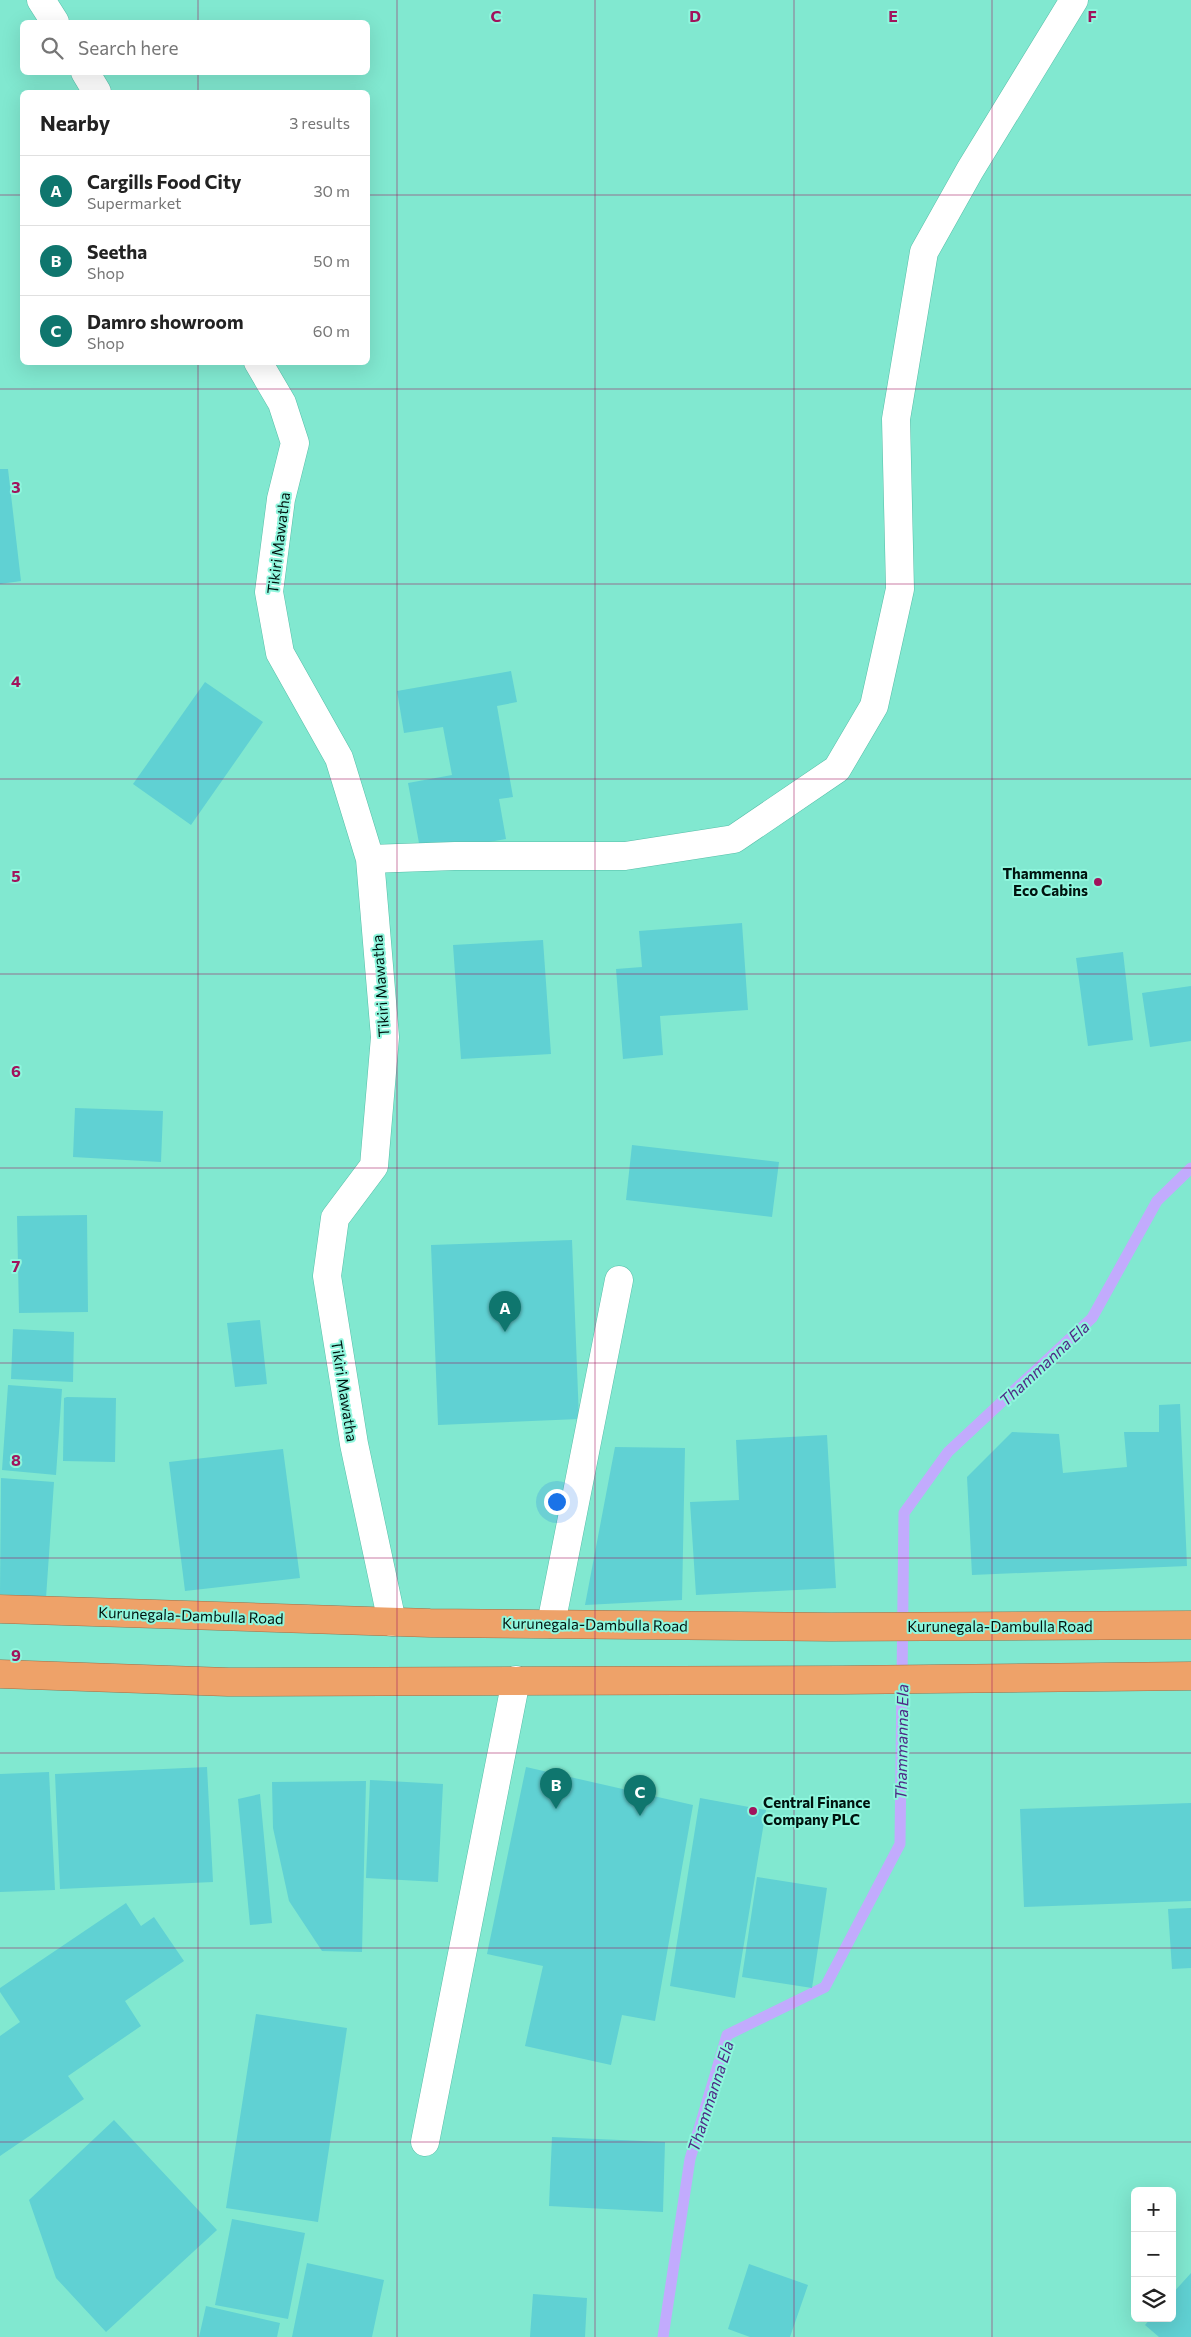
<!DOCTYPE html>
<meta charset="utf-8">
<style>
body{margin:0;font-family:Commissioner,sans-serif;background:#f6f6f6;color:#222}
.controls{position:absolute;right:15px;bottom:15px;display:grid;overflow:hidden;border-radius:8px;box-shadow:0 5px 20px #0002}
.controls button{width:45px;height:45px;display:grid;place-items:center;padding:0;border:0;border-bottom:1px solid #e0e0e0;background:#fff;color:#222;font:25px sans-serif}
.you{position:absolute;left:556px;top:1501px;width:18px;height:18px;margin:-12px;border:4px solid #fff;border-radius:50%;background:#1a73e8;box-shadow:0 0 0 8px #1a73e833}
.badge{display:grid;place-items:center;width:32px;height:32px;border-radius:50%;background:#0f766e;color:#fff;font-size:16px;font-weight:700}
.pin{position:absolute;translate:-50% -41px;filter:drop-shadow(0 1px 2px #0008)}
.pin::after{content:'';position:absolute;top:26px;width:18px;height:15px;background:inherit;clip-path:polygon(0 0,100% 0,50% 100%)}
.list{margin:0;padding:0;list-style:none}
h2{display:flex;justify-content:space-between;align-items:center;height:65px;margin:0;padding:0 20px;font-size:21px}
h2 small{font-size:16px;font-weight:400;color:#767676}
.list li{display:grid;grid-template-columns:32px 1fr auto;gap:15px;align-items:center;box-sizing:border-box;height:70px;padding:0 20px;border-top:1px solid #e0e0e0}
.list b{display:block;font-size:19px;white-space:nowrap}
.list p{margin:0;font-size:16px;white-space:nowrap;color:#767676}
.list em{font-size:16px;font-style:normal;color:#767676}
.icon{flex:none;width:28px;height:28px;fill:none;stroke:currentColor;stroke-width:2;stroke-linecap:round;stroke-linejoin:round}
.map{position:relative;flex:none;width:1191px;height:2337px;overflow:hidden}
.search{position:absolute;background:#fff;box-shadow:0 5px 20px #0002;left:20px;top:20px;width:350px;height:55px;display:flex;align-items:center;gap:12px;box-sizing:border-box;padding:0 18px;border-radius:8px;color:#767676;font-size:19px}
.panel{position:absolute;background:#fff;box-shadow:0 5px 20px #0002;left:20px;top:90px;width:350px;height:275px;border-radius:8px}
.map>svg:first-child{display:block}
.lines{fill:none;stroke-linecap:round;stroke-linejoin:round}
.stream{stroke:#c2abfd;stroke-width:11}
.building{fill:#60d1d3}
.minor-casing{stroke:#56bea8;stroke-width:29}
.highway-casing{stroke:#9b704a;stroke-width:29}
.minor{stroke:#fff;stroke-width:28}
.highway{stroke:#eea269;stroke-width:28}
.grid{fill:none;stroke:#a1135c;stroke-width:1;stroke-opacity:0.55}
.poi-dot{fill:#a1135c;stroke:#8ff6dd;stroke-width:2}
.labels{text-anchor:middle;dominant-baseline:central;stroke-width:4;stroke-linejoin:round;paint-order:stroke}
.street-label{font-size:15px;fill:#00130f;stroke:#8ff6dd}
.poi-label{font-size:15px;font-weight:bold;fill:#00130f;stroke:#8ff6dd;text-anchor:end}
.water-label{font-size:16px;font-style:italic;fill:#4e2986;stroke:#8ff6dd}
.grid-label{font-size:16px;text-anchor:middle;font-weight:bold;fill:#a1135c;stroke:#8ff6dd;stroke-width:4;stroke-linejoin:round;paint-order:stroke}
</style>
<div class="map">
<svg width="1191" height="2337" viewBox="0 0 1191 2337">
<rect width="100%" height="100%" fill="#81e8d0"/>
<g class="lines">
<path class="stream" d="M 663,2337 L 690,2159 L 727,2035 L 825,1987 L 900,1844 L 904,1513 L 948,1452 L 1092,1318 L 1157,1201 L 1191,1168"/>
</g>
<path class="building" d="M 0,469 L 8,469 L 21,581 L 0,584 Z
M 511,671 L 517,702 L 497,706 L 513,797 L 499,799 L 506,839 L 421,854 L 408,783 L 452,775 L 443,727 L 404,733 L 397,691 Z
M 205,682 L 263,722 L 191,825 L 133,784 Z
M 742,923 L 748,1010 L 660,1016 L 663,1055 L 623,1059 L 616,969 L 642,967 L 639,931 Z
M 543,940 L 551,1054 L 461,1059 L 453,945 Z
M 1123,952 L 1133,1040 L 1088,1046 L 1076,958 Z
M 1191,986 L 1191,1041 L 1150,1047 L 1142,993 Z
M 75,1108 L 163,1111 L 161,1162 L 73,1157 Z
M 632,1145 L 779,1162 L 772,1217 L 626,1200 Z
M 87,1215 L 88,1312 L 19,1313 L 17,1216 Z
M 572,1240 L 579,1419 L 438,1425 L 431,1245 Z
M 260,1320 L 267,1384 L 235,1387 L 227,1323 Z
M 13,1329 L 74,1332 L 73,1382 L 11,1379 Z
M 8,1385 L 62,1389 L 56,1475 L 2,1470 Z
M 67,1397 L 116,1398 L 115,1462 L 63,1461 L 64,1398 Z
M 1180,1404 L 1187,1566 L 972,1575 L 967,1477 L 1012,1432 L 1059,1434 L 1063,1473 L 1127,1467 L 1124,1432 L 1159,1432 L 1159,1405 Z
M 827,1435 L 836,1588 L 696,1595 L 690,1502 L 739,1500 L 736,1440 Z
M 615,1447 L 685,1448 L 682,1600 L 585,1605 Z
M 283,1449 L 300,1578 L 185,1591 L 169,1462 Z
M 1,1478 L 54,1482 L 46,1598 L 0,1594 Z
M 207,1767 L 213,1882 L 60,1889 L 55,1774 Z
M 526,1767 L 693,1805 L 655,2021 L 622,2015 L 611,2065 L 525,2046 L 543,1966 L 487,1954 Z
M 49,1772 L 55,1890 L 0,1892 L 0,1774 Z
M 370,1780 L 443,1784 L 438,1882 L 366,1878 Z
M 366,1781 L 362,1952 L 322,1951 L 289,1901 L 273,1828 L 272,1782 Z
M 260,1794 L 272,1923 L 250,1925 L 238,1799 Z
M 700,1798 L 766,1810 L 735,1998 L 670,1986 Z
M 1191,1803 L 1191,1901 L 1024,1907 L 1020,1809 Z
M 757,1877 L 827,1888 L 812,1988 L 742,1977 Z
M 126,1903 L 141,1926 L 154,1917 L 184,1961 L 125,2001 L 141,2026 L 68,2076 L 84,2099 L 0,2156 L 0,2036 L 20,2022 L 0,1992 L 0,1988 Z
M 1191,1908 L 1191,1968 L 1172,1969 L 1168,1909 Z
M 256,2014 L 347,2028 L 318,2222 L 226,2208 Z
M 114,2120 L 217,2230 L 106,2332 L 56,2278 L 29,2200 Z
M 552,2137 L 665,2142 L 663,2212 L 549,2206 Z
M 232,2219 L 305,2233 L 288,2319 L 215,2305 Z
M 307,2263 L 384,2280 L 372,2337 L 292,2337 Z
M 749,2264 L 808,2285 L 790,2337 L 750,2337 L 728,2329 Z
M 1191,2273 L 1191,2337 L 1159,2337 L 1145,2325 L 1151,2318 L 1172,2318 L 1172,2294 Z
M 533,2294 L 587,2298 L 585,2337 L 530,2337 Z
M 206,2306 L 280,2323 L 277,2337 L 199,2337 Z"/>
<g class="lines">
<g class="minor-casing">
<path id="minor" d="M 41,0 L 55,22
M 85,72 L 97,92
M 258,362 L 282,403 L 295,443 L 281,499 L 269,592 L 280,653 L 339,758 L 370,859 L 385,1037 L 374,1166 L 335,1218 L 327,1276 L 354,1444 L 392,1622
M 370,859 L 455,856 L 625,856 L 734,839 L 837,769 L 874,706 L 900,589 L 896,419 L 924,252 L 970,170 L 1074,0
M 551,1624 L 619,1280
M 425,2142 L 516,1680"/>
</g>
<g class="highway-casing">
<path id="highway" d="M 0,1609 L 430,1623 L 831,1627 L 1191,1625
M 0,1674 L 228,1682 L 843,1680 L 1191,1676"/>
</g>
<use href="#minor" class="minor"/>
<use href="#highway" class="highway"/>
</g>
<path class="grid" d="M 198,0 L 198,22M 397,0 L 397,2337M 595,0 L 595,2337M 794,0 L 794,2337M 992,0 L 992,2337M 198,72 L 198,92M 0,195 L 22,195M 368,195 L 1191,195M 198,362 L 198,2337M 0,389 L 1191,389M 0,584 L 1191,584M 0,779 L 1191,779M 0,974 L 1191,974M 0,1168 L 1191,1168M 0,1363 L 1191,1363M 0,1558 L 1191,1558M 0,1753 L 1191,1753M 0,1948 L 1191,1948M 0,2142 L 1191,2142"/>
<g class="poi-dot">
<circle cx="1098" cy="882" r="5"/>
<circle cx="753" cy="1811" r="5"/>
</g>
<g class="labels">
<g class="street-label">
<text transform="translate(278 543) rotate(-83)">Tikiri Mawatha</text>
<text transform="translate(380 986) rotate(-94)">Tikiri Mawatha</text>
<text transform="translate(345 1391) rotate(81)">Tikiri Mawatha</text>
<text transform="translate(191 1615) rotate(2)">Kurunegala-Dambulla Road</text>
<text transform="translate(595 1624) rotate(1)">Kurunegala-Dambulla Road</text>
<text x="1000" y="1626">Kurunegala-Dambulla Road</text>
</g>
<g class="poi-label">
<text x="1088" y="873">Thammenna<tspan x="1088" dy="17">Eco Cabins</tspan></text>
<text x="763" y="1802" text-anchor="start">Central Finance<tspan x="763" dy="17">Company PLC</tspan></text>
</g>
<g class="water-label">
<text transform="translate(1044 1363) rotate(-43)">Thammanna Ela</text>
<text transform="translate(901 1742) rotate(-89)">Thammanna Ela</text>
<text transform="translate(710 2096) rotate(-72)">Thammanna Ela</text>
</g>
</g>
<g class="grid-label">
<text x="496" y="22">C</text>
<text x="695" y="22">D</text>
<text x="893" y="22">E</text>
<text x="1092" y="22">F</text>
<text x="16" y="493">3</text>
<text x="16" y="687">4</text>
<text x="16" y="882">5</text>
<text x="16" y="1077">6</text>
<text x="16" y="1272">7</text>
<text x="16" y="1466">8</text>
<text x="16" y="1661">9</text>
</g>
</svg>
<div class="controls">
<button>+</button>
<button>−</button>
<button><svg class="icon" aria-label="layers" viewBox="0 0 24 24"><path d="M12 4l9 5-9 5-9-5zM3 14l9 5 9-5"/></svg></button>
</div>
<div class="you"></div>
<div class="pin badge" style="left:505px;top:1332px">A</div>
<div class="pin badge" style="left:556px;top:1809px">B</div>
<div class="pin badge" style="left:640px;top:1816px">C</div>
<div class="search"><svg class="icon" aria-label="search" viewBox="0 0 24 24"><circle cx="10" cy="10" r="6"/><path d="M15 15l6 6"/></svg>Search here</div>
<section class="panel">
<h2>Nearby<small>3 results</small></h2>
<ul class="list">
<li><span class="badge">A</span><div><b>Cargills Food City</b><p>Supermarket</p></div><em>30 m</em></li>
<li><span class="badge">B</span><div><b>Seetha</b><p>Shop</p></div><em>50 m</em></li>
<li><span class="badge">C</span><div><b>Damro showroom</b><p>Shop</p></div><em>60 m</em></li>
</ul>
</section>
</div>
